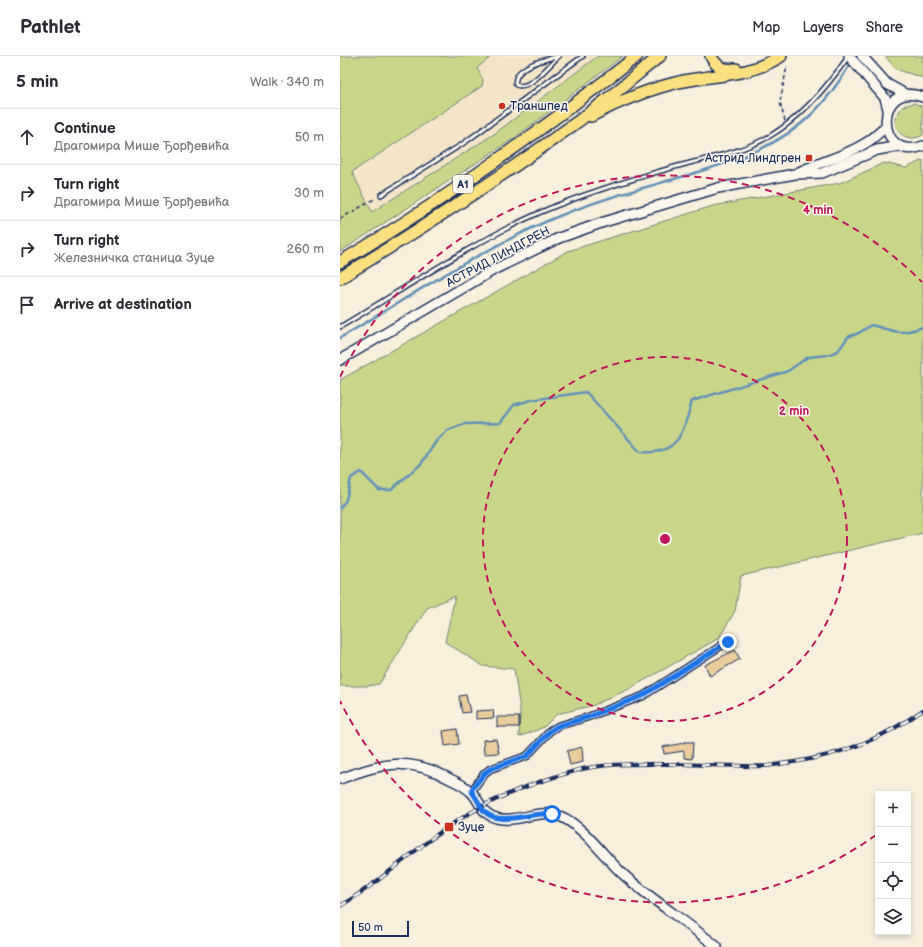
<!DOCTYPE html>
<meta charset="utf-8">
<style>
body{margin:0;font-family:"Balsamiq Sans",sans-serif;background:#f2f2f3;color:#2b2b33}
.controls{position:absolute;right:12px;bottom:12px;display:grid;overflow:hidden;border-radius:0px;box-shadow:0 2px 6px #0003}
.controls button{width:36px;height:36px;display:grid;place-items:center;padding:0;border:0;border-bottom:1px solid #e1e1e2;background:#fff;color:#2b2b33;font:20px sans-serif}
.scale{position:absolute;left:12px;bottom:10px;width:57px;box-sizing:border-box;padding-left:4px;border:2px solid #1b2f5e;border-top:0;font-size:11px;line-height:14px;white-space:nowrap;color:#1b2f5e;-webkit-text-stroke:3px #fbf7ec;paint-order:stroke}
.stop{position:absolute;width:12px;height:12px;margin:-9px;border:3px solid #1a73e8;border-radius:50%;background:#fff}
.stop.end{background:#1a73e8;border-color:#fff;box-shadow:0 1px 4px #0008}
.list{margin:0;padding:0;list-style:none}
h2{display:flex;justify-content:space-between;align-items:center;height:52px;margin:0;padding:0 16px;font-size:17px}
h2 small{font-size:13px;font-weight:400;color:#7c7c81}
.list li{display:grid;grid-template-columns:26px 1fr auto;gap:12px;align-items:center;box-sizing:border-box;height:56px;padding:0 16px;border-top:1px solid #e1e1e2}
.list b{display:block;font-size:15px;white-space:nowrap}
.list p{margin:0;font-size:13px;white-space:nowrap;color:#7c7c81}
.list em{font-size:13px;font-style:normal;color:#7c7c81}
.icon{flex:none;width:22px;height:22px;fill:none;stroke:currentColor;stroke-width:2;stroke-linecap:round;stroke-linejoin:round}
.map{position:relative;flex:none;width:583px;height:891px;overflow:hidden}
header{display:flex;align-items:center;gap:24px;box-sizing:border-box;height:56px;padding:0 20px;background:#fff;border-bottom:1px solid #e1e1e2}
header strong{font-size:19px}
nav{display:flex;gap:22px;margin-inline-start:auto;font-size:14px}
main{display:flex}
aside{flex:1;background:#fff}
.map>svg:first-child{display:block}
.built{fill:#f4e5c9}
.green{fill:#c9d68a;stroke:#728274}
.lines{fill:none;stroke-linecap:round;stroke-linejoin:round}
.stream{stroke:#6491b9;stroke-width:2.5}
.building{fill:#eacd9d;stroke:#1b2f5e}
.lane-casing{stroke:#1b2f5e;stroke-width:6}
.street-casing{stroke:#1b2f5e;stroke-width:9}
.secondary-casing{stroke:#1b2f5e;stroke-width:12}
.highway-casing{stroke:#1b2f5e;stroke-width:14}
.path{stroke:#1b2f5e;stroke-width:1.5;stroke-dasharray:4 3;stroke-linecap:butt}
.lane{stroke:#fbf7ec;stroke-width:3}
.street{stroke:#fbf7ec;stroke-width:6}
.secondary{stroke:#fbf7ec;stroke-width:9}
.highway{stroke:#fbe080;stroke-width:11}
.rail-casing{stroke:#1b2f5e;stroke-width:4}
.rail{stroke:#fbf7ec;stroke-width:2.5;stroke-dasharray:8;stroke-linecap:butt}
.route{stroke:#1a73e8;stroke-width:5}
.ring{fill:none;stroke:#c2185b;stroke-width:2;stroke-dasharray:7 5}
.poi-dot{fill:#c8321e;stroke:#fbf7ec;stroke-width:1.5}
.labels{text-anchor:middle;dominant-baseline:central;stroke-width:3;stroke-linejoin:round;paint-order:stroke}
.shield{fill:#fbf7ec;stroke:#5e6b89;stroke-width:1}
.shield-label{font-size:11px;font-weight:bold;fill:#1b2f5e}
.poi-label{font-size:12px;fill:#1b2f5e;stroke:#fbf7ec;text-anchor:start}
.street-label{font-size:12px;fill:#1b2f5e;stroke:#fbf7ec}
.centre{fill:#c2185b;stroke:#fbf7ec;stroke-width:2}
.ring-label{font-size:12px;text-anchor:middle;font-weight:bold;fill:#c2185b;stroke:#fbf7ec;stroke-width:3;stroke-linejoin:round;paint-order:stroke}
</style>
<header>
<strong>Pathlet</strong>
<nav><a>Map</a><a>Layers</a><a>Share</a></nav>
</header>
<main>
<aside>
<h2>5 min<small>Walk · 340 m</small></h2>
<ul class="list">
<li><svg class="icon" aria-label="ahead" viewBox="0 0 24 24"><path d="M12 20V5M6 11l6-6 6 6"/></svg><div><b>Continue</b><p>Драгомира Мише Ђорђевића</p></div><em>50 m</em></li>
<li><svg class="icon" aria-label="right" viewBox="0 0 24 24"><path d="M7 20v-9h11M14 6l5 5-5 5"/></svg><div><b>Turn right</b><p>Драгомира Мише Ђорђевића</p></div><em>30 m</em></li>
<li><svg class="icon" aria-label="right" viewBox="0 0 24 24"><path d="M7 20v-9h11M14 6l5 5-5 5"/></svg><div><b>Turn right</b><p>Железничка станица Зуце</p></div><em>260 m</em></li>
<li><svg class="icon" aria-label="arrive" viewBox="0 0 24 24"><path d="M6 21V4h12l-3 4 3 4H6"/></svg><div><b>Arrive at destination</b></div></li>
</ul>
</aside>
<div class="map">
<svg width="583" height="891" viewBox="0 0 583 891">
<rect width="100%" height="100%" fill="#f8efdc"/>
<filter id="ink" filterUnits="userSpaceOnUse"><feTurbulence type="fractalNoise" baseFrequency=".025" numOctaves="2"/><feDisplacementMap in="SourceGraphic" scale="8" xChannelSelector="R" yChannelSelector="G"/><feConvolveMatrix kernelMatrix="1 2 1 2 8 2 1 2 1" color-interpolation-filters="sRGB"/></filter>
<g filter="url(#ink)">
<path class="built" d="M 152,0 L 258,0 L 154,78 L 32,156 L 12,116 L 142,30 L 143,24 L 137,12 Z"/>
<path class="green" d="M 0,0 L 152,0 L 137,12 L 143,24 L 142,30 L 12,116 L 32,156 L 154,78 L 258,0 L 283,0 L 173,83 L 0,196 Z
M 545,0 L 583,0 L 583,22 L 556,13 Z
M 574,47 L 583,51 L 583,79 C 569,87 554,78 555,62 L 563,50 Z
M 583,104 L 583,477 L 401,520 L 395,555 L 379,582 L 289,633 L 254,649 L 217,658 L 204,671 L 179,681 L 180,654 L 174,613 L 143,610 L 105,586 L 115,540 L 87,552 L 39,628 L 27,630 L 0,630 L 0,324 L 228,195 L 373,150 L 500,127 L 544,107 L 566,112 Z"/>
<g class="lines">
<path class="stream" d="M 0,282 C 67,242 134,198 205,166 C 241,150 280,138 317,128 C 371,112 432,98 473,57 C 488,42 500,25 511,7
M 0,452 L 6,444 L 11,422 L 21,416 L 39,434 L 51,434 L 81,408 L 97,384 L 108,374 L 125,368 L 160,367 L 174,349 L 191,344 L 246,336 L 300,396 C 339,399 343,377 352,345 L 448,315 L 468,301 L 487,299 L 498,295 L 508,281 L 519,277 L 531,269 C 557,275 556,280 583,271"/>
</g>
<path class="building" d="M 395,594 L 400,603 L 370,620 L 365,609 Z
M 126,639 L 130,656 L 122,657 L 119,640 Z
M 153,654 L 154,662 L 136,663 L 136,655 Z
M 157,661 L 179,661 L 179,671 L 157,671 Z
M 117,673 L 119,688 L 105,690 L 103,675 Z
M 156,683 L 159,697 L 144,698 L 143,684 Z
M 344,686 L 353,686 L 352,703 L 344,702 L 344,695 L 324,698 L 323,691 L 344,687 Z
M 242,691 L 243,706 L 230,709 L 227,695 Z"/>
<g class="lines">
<g class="lane-casing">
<path id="lane" d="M 219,0 C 206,3 171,11 176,29 C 190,35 210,8 219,0
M 41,139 L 124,87 L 243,0
M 0,271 C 66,232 131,187 201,156 C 245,137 295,122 342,109 C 372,101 403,96 430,80 C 462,61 487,31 508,1"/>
</g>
<g class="street-casing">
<path id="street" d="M 131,736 L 144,718 L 150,713 L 187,700 L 210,675 L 218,670 L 248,661 L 303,640 L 387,586"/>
</g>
<g class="secondary-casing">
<path id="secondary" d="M 509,0 L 545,42 L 548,53
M 522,0 L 547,28 L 567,39
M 583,41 C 533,23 535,108 583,90
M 457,117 C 479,106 503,101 524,88 C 532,84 538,77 546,71
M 0,304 L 155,213 L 219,182 L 264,166 L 378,132 L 455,118 L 482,117 L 537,94 L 560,90
M 0,723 C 41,707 69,700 110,723 C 117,726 124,730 130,735 C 139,742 140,755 151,760 C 173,771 199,750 222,761 C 245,772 265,802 284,819 C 313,845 347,866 377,891"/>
</g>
<g class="highway-casing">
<path id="highway" d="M 371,0 C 376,11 384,15 396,13
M 251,60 C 278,46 309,33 339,26 C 376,18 408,21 441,0
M 0,206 C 104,145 202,74 297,0
M 0,222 C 79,174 157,124 233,69 C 263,48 291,23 320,0"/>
</g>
<path class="path" d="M 445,65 L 440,46 L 447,10
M 0,163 L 36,142"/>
<use href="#lane" class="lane"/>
<use href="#street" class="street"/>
<use href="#secondary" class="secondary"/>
<use href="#highway" class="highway"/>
<g class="rail-casing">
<path id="rail" d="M 0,850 C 31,832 58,808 87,786 C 130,752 182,729 235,715 C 262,707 296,708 324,708 C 358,708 392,711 426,710 C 435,709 445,707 454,706 C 504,698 542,683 583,654"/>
</g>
<use href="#rail" class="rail"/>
</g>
</g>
<g class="lines" filter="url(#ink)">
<path class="route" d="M 212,758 C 193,755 161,771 145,756 C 140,751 137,742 132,736 L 132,733 L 144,718 L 150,713 L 187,700 L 210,675 L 218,670 L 248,661 L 302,640 L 388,586"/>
</g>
<g class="ring">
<circle cx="325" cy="483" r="182"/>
<path d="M536 779A363 363 0 0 1 0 645M0 321A363 363 0 0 1 582 226"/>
</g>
<g class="poi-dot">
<circle cx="162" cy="50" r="4"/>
<rect x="465" y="98" width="8" height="8" rx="2"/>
<rect x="104" y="766" width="10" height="10" rx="2"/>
</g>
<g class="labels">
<rect class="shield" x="113" y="119" width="20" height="18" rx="3"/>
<g class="shield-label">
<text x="123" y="128">A1</text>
</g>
<g class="poi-label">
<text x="170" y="50">Траншпед</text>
<text x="461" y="102" text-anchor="end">Астрид Линдгрен</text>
<text x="118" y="771">Зуце</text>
</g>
<g class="street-label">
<text transform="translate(158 201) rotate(-28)">АСТРИД ЛИНДГРЕН</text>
</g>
</g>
<circle cx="325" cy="483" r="6" class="centre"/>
<g class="ring-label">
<text x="478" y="158">4 min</text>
<text x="454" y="359">2 min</text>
</g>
</svg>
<div class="controls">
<button>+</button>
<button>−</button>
<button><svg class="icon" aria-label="locate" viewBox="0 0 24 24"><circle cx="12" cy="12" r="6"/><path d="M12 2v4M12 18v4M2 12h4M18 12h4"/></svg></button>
<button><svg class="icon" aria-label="layers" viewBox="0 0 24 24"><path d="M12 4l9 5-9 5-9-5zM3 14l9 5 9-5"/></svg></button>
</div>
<div class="scale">50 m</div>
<div class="stop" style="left:212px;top:758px"></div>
<div class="stop end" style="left:388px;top:586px"></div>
</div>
</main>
